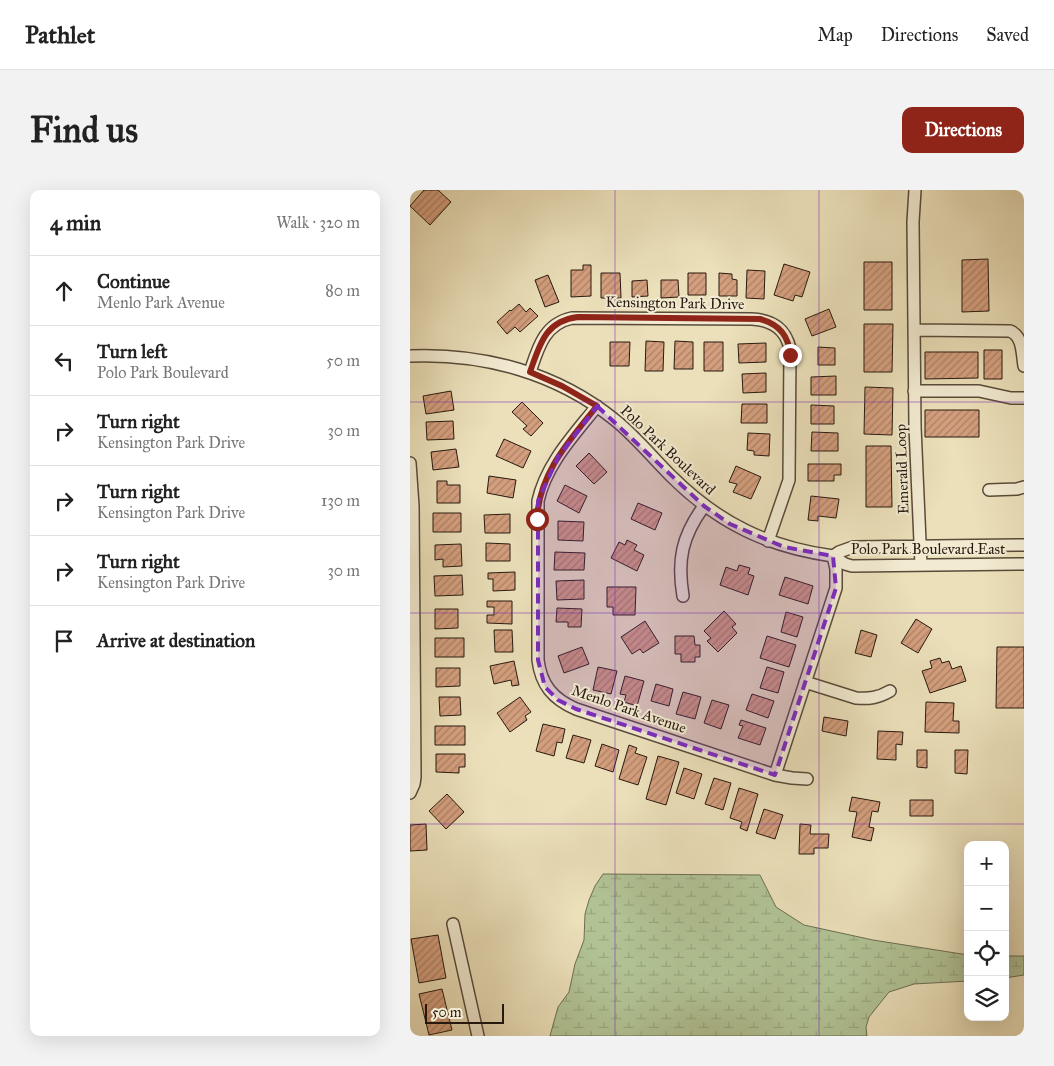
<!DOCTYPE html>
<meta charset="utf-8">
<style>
body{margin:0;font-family:"IM FELL Great Primer",serif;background:#f2f2f2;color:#222}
.controls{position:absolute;right:15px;bottom:15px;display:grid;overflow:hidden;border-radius:10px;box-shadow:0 5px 20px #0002}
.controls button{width:45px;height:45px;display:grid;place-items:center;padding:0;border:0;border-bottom:1px solid #e0e0e0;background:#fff;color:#222;font:25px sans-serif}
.scale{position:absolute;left:15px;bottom:12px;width:79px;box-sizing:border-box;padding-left:5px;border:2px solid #28190f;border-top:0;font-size:14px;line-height:18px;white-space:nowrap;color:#28190f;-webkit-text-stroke:4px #f2ebd2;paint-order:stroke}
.stop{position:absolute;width:15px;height:15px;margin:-11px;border:4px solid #8f2418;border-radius:50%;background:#fff}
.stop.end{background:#8f2418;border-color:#fff;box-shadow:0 1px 5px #0008}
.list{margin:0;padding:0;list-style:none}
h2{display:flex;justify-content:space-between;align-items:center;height:65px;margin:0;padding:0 20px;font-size:21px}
h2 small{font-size:16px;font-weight:400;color:#767676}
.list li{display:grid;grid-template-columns:32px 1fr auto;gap:15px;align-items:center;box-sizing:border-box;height:70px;padding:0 20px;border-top:1px solid #e0e0e0}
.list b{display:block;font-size:19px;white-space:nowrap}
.list p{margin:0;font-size:16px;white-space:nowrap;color:#767676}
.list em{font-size:16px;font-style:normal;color:#767676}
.icon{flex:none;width:28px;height:28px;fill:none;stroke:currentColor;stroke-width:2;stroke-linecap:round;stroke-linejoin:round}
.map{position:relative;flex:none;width:614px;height:846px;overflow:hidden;border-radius:10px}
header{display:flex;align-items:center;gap:30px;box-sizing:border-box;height:70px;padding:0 25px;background:#fff;border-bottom:1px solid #e0e0e0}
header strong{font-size:24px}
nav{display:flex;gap:28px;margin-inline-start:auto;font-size:18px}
.intro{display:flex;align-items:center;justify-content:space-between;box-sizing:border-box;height:120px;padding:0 30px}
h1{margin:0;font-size:35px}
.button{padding:12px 22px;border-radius:10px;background:#8f2418;color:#fff;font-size:18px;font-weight:700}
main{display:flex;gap:30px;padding:0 30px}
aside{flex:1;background:#fff;border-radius:10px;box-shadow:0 5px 20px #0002}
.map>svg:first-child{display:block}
.wetland{fill:url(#wetland-marsh);stroke:#6c6e52}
.building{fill:url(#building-hatch);stroke:#28190f}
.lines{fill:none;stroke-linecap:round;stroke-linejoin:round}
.street-casing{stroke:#594b3a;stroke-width:14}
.street{stroke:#f2ebd2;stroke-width:11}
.route{stroke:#8f2418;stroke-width:6}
.marked{fill:#7b2cbf;fill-opacity:0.2;stroke:#7b2cbf;stroke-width:4;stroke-dasharray:10 6;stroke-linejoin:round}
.grid{fill:none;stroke:#7b2cbf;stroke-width:1;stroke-opacity:0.55}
.labels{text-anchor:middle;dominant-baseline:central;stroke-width:4;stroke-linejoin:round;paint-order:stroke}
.street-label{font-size:15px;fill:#28190f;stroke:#f2ebd2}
</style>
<header>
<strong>Pathlet</strong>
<nav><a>Map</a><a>Directions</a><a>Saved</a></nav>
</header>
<div class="intro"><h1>Find us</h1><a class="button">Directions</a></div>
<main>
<aside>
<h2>4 min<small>Walk · 320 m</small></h2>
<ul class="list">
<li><svg class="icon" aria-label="ahead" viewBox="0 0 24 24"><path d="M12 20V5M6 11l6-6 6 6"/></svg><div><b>Continue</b><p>Menlo Park Avenue</p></div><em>80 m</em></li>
<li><svg class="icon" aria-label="left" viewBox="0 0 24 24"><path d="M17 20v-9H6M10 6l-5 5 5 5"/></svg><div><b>Turn left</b><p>Polo Park Boulevard</p></div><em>50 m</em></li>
<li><svg class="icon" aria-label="right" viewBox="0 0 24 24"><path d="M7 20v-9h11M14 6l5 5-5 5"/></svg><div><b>Turn right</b><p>Kensington Park Drive</p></div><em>30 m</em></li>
<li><svg class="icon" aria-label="right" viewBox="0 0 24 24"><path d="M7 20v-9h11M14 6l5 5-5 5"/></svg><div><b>Turn right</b><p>Kensington Park Drive</p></div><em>130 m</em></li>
<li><svg class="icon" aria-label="right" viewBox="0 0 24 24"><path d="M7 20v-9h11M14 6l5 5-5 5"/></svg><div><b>Turn right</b><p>Kensington Park Drive</p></div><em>30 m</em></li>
<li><svg class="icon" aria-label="arrive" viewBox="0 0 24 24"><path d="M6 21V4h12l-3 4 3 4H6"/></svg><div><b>Arrive at destination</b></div></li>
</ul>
</aside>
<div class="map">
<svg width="614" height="846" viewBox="0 0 614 846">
<defs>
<pattern id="wetland-marsh" width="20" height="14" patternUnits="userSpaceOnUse" patternTransform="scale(1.25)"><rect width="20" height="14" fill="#b1c395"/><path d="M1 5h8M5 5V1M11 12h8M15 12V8" fill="none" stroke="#98a77f"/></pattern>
<pattern id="building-hatch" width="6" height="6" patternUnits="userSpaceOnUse" patternTransform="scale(1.25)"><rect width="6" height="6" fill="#d49f7e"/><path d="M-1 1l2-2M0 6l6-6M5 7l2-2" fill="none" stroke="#ac8166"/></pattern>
</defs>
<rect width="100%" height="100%" fill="#ebe0ba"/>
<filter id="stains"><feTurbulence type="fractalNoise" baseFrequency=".004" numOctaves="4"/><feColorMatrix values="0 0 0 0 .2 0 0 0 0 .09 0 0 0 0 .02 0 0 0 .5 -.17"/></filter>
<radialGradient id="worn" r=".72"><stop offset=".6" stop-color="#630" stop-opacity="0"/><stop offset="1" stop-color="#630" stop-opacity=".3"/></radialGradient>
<path class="wetland" d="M 193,684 L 350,685 L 366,717 L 394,735 L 463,750 L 558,765 L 558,791 L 504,794 L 479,802 L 459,827 L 456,837 L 457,846 L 140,846 L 148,817 L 159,802 L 165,774 L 174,750 L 175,724 L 179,710 L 185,696 Z
M 595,766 L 614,766 L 614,785 L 595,788 Z"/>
<path class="building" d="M 14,0 L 28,0 L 41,12 L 20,35 L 0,16 Z
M 578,69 L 579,121 L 552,122 L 552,70 Z
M 454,72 L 482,72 L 482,120 L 454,120 Z
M 374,74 L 400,82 L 392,107 L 385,105 L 383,111 L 364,105 Z
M 173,75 L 181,75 L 181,106 L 161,107 L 161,80 L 173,80 Z
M 337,80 L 355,81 L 354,109 L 336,108 Z
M 191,83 L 210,83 L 211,108 L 191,108 Z
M 278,83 L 296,83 L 296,105 L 278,105 Z
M 309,83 L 322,84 L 322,89 L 327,90 L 327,106 L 309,106 Z
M 138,85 L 149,112 L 135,117 L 125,90 Z
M 237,90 L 238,106 L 222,107 L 222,91 Z
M 251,90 L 268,90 L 269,107 L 251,108 Z
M 109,114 L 116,122 L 120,118 L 128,126 L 110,142 L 105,137 L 97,144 L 87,132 L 100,120 L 101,121 Z
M 419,119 L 426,137 L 402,146 L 395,129 Z
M 454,134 L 483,134 L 482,182 L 454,182 Z
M 236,151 L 254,152 L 253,181 L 235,181 Z
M 265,151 L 283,152 L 283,179 L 264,179 Z
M 200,152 L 220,152 L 219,176 L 200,176 Z
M 294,152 L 313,152 L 313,181 L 294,181 Z
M 356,153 L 356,172 L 329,173 L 328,154 Z
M 408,157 L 425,158 L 425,175 L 408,175 Z
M 574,160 L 592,160 L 592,189 L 574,189 Z
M 515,162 L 568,162 L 568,188 L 515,189 Z
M 356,183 L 356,202 L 333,203 L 332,184 Z
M 426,186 L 426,205 L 401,205 L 401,187 Z
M 455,197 L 483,198 L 482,245 L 454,244 Z
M 41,201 L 44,220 L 16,224 L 13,206 Z
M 112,212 L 133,233 L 121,246 L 113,239 L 117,236 L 102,222 Z
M 332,214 L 357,214 L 357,233 L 331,233 Z
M 401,215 L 424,216 L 424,234 L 401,234 Z
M 515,220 L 569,220 L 569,247 L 515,247 Z
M 43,231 L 44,249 L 17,250 L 16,232 Z
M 402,242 L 428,243 L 428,261 L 401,261 Z
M 338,243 L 360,244 L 359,266 L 344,265 L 344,261 L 337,260 Z
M 94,249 L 121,261 L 113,278 L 86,266 Z
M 456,256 L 481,256 L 482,317 L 456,317 Z
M 46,259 L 49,277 L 23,280 L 21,262 Z
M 179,263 L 197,282 L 184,294 L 166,276 Z
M 398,274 L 431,274 L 431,285 L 424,285 L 424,291 L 398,291 Z
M 326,276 L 351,287 L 341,309 L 323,302 L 327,294 L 319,292 Z
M 79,286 L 106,290 L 103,308 L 77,303 Z
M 27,291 L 37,291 L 37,295 L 50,295 L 50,313 L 27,313 Z
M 155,295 L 177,306 L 169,323 L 147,311 Z
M 401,306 L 429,309 L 426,328 L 408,326 L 408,331 L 398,330 Z
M 228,313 L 252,323 L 245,340 L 221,329 Z
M 23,323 L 51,323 L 51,342 L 23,342 Z
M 100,324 L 100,343 L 75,343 L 74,325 Z
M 148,331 L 174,332 L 173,351 L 148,350 Z
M 217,350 L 227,355 L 224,360 L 234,365 L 227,381 L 201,368 L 209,352 L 215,355 Z
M 76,353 L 100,354 L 100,371 L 76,371 Z
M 51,354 L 52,376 L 33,377 L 33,369 L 25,370 L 25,355 Z
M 145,362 L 175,363 L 174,380 L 144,380 Z
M 329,375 L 340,378 L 338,384 L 344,386 L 338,405 L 310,395 L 316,377 L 327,381 Z
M 105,382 L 105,400 L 83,401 L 83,389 L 78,389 L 78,383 Z
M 52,385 L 53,405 L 25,406 L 24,386 Z
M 375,387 L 403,396 L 398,414 L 369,405 Z
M 174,390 L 174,409 L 147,410 L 146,391 Z
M 197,397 L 226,397 L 225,425 L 203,425 L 203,417 L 197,417 Z
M 77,411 L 102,411 L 102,434 L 77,433 L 77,425 L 84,425 L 84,417 L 77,417 Z
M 147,418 L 172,419 L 171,437 L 158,437 L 158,432 L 146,432 Z
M 25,419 L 48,419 L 48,438 L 25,439 Z
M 314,421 L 326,434 L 322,437 L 327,443 L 308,462 L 297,451 L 301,448 L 294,441 Z
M 376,422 L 393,427 L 387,447 L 371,442 Z
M 506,429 L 522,439 L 508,463 L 491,453 Z
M 235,431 L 249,453 L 233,463 L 230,459 L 222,464 L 211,447 Z
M 84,440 L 102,440 L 103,462 L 85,462 Z
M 451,440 L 467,445 L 461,467 L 445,463 Z
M 265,446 L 284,446 L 285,455 L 290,455 L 290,467 L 285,467 L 285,472 L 271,472 L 271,464 L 265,464 Z
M 357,446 L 386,455 L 379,477 L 350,468 Z
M 25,448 L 54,448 L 54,467 L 25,467 Z
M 172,457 L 179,474 L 154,483 L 148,466 Z
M 587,457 L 614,457 L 614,518 L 586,518 Z
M 530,468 L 532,473 L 539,471 L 542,479 L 551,476 L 556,491 L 520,503 L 512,481 L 522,478 L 520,471 Z
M 104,471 L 109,495 L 102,496 L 101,490 L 84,494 L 80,476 Z
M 188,477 L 207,481 L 201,504 L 183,500 Z
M 357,477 L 374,482 L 368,503 L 350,498 Z
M 26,478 L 50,478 L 50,496 L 26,497 Z
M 215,486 L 234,491 L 227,516 L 214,512 L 216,505 L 210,504 Z
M 246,494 L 263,499 L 259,516 L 241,511 Z
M 273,502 L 291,507 L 285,529 L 266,524 Z
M 342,504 L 364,511 L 358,528 L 336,520 Z
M 29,507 L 50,507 L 51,525 L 30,526 Z
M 110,507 L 121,522 L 115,526 L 117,530 L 100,542 L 87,523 Z
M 302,510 L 319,515 L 311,539 L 294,533 Z
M 516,512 L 544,513 L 543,531 L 549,531 L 549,543 L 515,542 Z
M 414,527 L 438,531 L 436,546 L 412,541 Z
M 331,530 L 356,538 L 350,555 L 328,548 L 333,536 L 329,535 Z
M 133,534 L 155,539 L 152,553 L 147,552 L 144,566 L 126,561 Z
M 25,536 L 55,536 L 55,555 L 25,555 Z
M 468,541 L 493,542 L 492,555 L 486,554 L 486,570 L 467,569 Z
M 163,545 L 181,550 L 174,573 L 156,568 Z
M 192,554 L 209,560 L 203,582 L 185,576 Z
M 219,555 L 227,558 L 225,563 L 237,567 L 228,595 L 209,589 Z
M 507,560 L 517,560 L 517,578 L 507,577 Z
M 545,560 L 558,560 L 557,584 L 545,583 Z
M 26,564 L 55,564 L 55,577 L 49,577 L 49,583 L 26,582 Z
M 248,566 L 269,572 L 256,615 L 236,609 Z
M 274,578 L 292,584 L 284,609 L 266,603 Z
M 304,588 L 321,593 L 313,620 L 295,614 Z
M 329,598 L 348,604 L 337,641 L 330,638 L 332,632 L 320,628 Z
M 37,604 L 54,622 L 36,639 L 19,621 Z
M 442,607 L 470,612 L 468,622 L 462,621 L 459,637 L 464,638 L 461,651 L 442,647 L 447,622 L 439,621 Z
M 500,610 L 523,610 L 523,626 L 500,626 Z
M 354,619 L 373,625 L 365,649 L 346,643 Z
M 16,634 L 17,660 L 0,661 L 0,635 Z
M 390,634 L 401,635 L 400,644 L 419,644 L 418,658 L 404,658 L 404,664 L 389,664 Z
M 28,745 L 36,788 L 9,793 L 1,749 Z
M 32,799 L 42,840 L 19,845 L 9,804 Z"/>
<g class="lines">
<g class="street-casing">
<path id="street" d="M 505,0 L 503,32 L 505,237 L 511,375
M 504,140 L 600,141 C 613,146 612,164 614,176
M 0,166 C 74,163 147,183 205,230 C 225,246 242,267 261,286 C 308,333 358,357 423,366
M 120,182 C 128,158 134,134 162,128 L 342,129 C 362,130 376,139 380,159 L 379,290 L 358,351
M 504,201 L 569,201 L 601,208 L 614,208
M 187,216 C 164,245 136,274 128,311 L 128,470 C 131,495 143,509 166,519 L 365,585 L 382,588 L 397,589
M 0,273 L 3,316 L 5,587 L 4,594 L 0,603
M 579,300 L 607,299 L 614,297
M 423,366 L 435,374 L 442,376 L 614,374
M 423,366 L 429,362 L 443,357 L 614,355
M 273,406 C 267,370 272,346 294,316
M 395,492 L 446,508 C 459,509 468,508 480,501
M 365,585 L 426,398 L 426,379 L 423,366
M 43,734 L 68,846"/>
</g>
<use href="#street" class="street"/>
</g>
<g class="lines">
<path class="route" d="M 127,329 C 129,283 159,251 187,216 L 152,196 L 120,182 C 130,154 135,131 168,127 L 350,129 C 369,134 379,146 380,165"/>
</g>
<path class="marked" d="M 187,216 L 294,316 L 320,334 L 374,357 L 423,366 L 426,398 L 365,585 L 166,519 L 148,510 L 135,497 L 128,470 L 128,311 L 148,267 Z"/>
<path class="grid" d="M 205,0 L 205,846M 409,0 L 409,846M 0,212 L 614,212M 0,423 L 614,423M 0,634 L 614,634"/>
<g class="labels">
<g class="street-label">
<text transform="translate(265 113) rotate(1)">Kensington Park Drive</text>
<text transform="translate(258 260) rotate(43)">Polo Park Boulevard</text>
<text transform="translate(492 279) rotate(-92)">Emerald Loop</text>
<text x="518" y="359">Polo Park Boulevard East</text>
<text transform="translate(219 519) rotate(19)">Menlo Park Avenue</text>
</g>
</g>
<rect width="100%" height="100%" filter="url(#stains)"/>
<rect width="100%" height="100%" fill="url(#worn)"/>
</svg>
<div class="controls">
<button>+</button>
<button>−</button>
<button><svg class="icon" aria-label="locate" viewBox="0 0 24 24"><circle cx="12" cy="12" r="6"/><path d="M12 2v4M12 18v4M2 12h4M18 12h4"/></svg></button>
<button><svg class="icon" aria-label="layers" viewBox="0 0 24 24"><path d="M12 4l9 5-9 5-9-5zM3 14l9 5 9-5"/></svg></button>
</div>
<div class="scale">50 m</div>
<div class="stop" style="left:127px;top:329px"></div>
<div class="stop end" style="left:380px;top:165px"></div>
</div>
</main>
